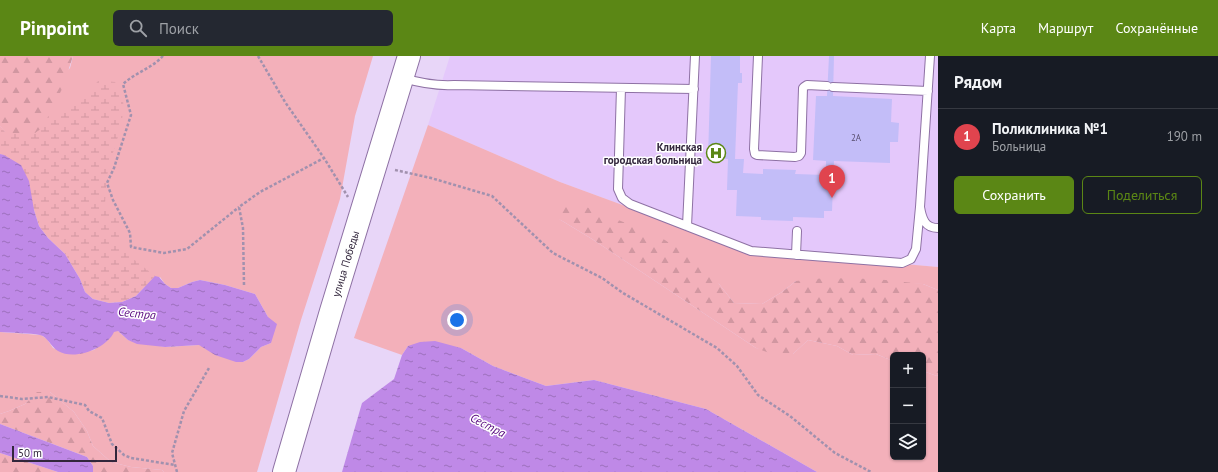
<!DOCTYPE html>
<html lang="ru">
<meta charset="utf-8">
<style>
body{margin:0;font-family:"PT Sans",sans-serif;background:#242831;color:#f1f3f6}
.controls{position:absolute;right:12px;bottom:12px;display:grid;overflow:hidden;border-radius:6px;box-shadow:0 1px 3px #0004}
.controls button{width:36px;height:36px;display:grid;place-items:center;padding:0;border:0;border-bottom:1px solid #363941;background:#171b24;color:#f1f3f6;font:20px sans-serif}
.scale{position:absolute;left:12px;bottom:10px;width:105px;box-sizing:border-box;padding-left:4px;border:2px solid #32263c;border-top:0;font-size:11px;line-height:14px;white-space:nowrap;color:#32263c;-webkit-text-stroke:3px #fff;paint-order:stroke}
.you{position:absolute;left:457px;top:264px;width:14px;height:14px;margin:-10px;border:3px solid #fff;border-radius:50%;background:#1a73e8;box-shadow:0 0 0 6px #1a73e833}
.badge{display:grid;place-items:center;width:26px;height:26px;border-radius:50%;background:#5b8715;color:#fff;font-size:13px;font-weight:700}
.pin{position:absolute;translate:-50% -33px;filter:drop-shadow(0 1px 2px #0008)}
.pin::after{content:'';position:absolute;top:21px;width:14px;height:12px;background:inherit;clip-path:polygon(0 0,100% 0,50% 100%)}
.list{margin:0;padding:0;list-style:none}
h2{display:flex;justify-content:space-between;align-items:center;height:52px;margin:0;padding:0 16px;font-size:17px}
h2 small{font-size:13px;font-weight:400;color:#9ea1a6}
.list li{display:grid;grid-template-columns:26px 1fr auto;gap:12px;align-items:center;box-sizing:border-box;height:56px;padding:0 16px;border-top:1px solid #363941}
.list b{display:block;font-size:15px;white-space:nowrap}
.list p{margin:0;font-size:13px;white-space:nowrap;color:#9ea1a6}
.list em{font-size:13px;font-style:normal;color:#9ea1a6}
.actions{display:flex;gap:8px;padding:12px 16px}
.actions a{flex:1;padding:9px 0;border:1px solid #5b8715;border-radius:6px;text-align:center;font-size:14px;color:#5b8715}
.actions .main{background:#5b8715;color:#fff}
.icon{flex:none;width:22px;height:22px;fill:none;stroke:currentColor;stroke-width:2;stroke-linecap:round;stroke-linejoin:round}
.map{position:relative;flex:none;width:938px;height:416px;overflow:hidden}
header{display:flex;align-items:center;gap:24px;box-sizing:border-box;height:56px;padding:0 20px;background:#5b8715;color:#fff}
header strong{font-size:19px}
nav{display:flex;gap:22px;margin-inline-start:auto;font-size:14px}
.search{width:280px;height:36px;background:#242831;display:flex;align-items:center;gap:10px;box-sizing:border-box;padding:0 14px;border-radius:6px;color:#9ea1a6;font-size:15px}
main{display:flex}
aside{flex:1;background:#171b24}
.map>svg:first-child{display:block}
.built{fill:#e4c8fb}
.grass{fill:#f3b0ba}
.forest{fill:url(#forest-firs)}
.wetland{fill:url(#wetland-marsh)}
.water{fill:url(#water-ripples)}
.building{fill:#c3bdf8}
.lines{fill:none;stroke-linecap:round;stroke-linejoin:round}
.lane-casing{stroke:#8e71a4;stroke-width:10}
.secondary-casing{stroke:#8e71a4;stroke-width:24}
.path{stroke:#a191ae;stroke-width:2.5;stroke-dasharray:3 2;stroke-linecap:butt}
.lane{stroke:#fff;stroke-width:8}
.secondary{stroke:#fff;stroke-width:22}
.labels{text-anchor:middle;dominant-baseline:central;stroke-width:3;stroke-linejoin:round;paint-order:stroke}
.number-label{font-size:9px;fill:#564c6b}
.poi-label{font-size:11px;font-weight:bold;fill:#32263c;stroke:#fff;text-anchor:end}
.street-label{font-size:11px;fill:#32263c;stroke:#fff}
.water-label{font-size:12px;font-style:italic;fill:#55057c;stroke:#fff}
</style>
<header>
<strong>Pinpoint</strong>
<div class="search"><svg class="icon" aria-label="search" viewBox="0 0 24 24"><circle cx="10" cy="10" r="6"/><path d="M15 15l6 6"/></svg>Поиск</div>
<nav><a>Карта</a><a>Маршрут</a><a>Сохранённые</a></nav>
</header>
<main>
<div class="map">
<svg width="938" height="416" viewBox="0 0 938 416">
<defs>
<pattern id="forest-firs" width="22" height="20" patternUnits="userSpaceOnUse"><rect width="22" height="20" fill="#f3b0ba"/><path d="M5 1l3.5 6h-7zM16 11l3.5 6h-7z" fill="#d197a1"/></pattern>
<pattern id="wetland-marsh" width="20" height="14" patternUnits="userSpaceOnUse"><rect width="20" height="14" fill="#f3b0ba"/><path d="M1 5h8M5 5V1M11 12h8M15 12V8" fill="none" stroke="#d197a1"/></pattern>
<pattern id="water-ripples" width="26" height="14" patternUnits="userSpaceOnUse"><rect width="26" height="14" fill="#bf89e7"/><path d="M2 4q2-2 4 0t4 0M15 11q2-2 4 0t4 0" fill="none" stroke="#9c70bc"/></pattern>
</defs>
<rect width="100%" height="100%" fill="#e8d6f8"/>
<path class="built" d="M 450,0 L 938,0 L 938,211 L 745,194 L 560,126 L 428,69 Z"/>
<path class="grass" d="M 73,0 L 373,0 L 355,60 L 340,143 L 301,264 L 257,416 L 164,416 L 162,414 L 131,411 L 111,406 L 93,390 L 87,375 L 74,356 L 50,336 L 37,337 L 25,348 L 9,355 L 0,358 L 0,276 L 41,279 L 47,283 L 53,292 L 70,298 L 94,294 L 114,275 L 118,275 L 128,284 L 165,291 L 199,289 L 243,306 L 249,303 L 261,291 L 271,287 L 268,261 L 255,238 L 225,229 L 200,224 L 192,226 L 178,232 L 171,232 L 165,228 L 160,221 L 145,231 L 4,99 L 0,98 L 0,70 L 5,76 L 70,12 Z
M 428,69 L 560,126 L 745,194 L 938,211 L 938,234 L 923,228 L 796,225 L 782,236 L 762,248 L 734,247 L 719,228 L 559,163 L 592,183 L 756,292 L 793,298 L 808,284 L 837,290 L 853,299 L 876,298 L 893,305 L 893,401 L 923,401 L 923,315 L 937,320 L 938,319 L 938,416 L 817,416 L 706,353 L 594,324 L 546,330 L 493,310 L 461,292 L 408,290 L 402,299 L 354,282 Z"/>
<path class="forest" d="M 0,0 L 73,0 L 63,31 L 51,55 L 41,73 L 31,80 L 5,76 L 0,70 Z
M 566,148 L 584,150 L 660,181 L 692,201 L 719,228 L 734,247 L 762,248 L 782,236 L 796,225 L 825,222 L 876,223 L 923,228 L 938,234 L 938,319 L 937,320 L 923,315 L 923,299 L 893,299 L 893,305 L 876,298 L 853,299 L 837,290 L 808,284 L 793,298 L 780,301 L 756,292 L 592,183 L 559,163 L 557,155 Z
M 37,336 L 50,336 L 74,356 L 87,375 L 93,390 L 111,406 L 131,411 L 162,414 L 164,416 L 93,416 L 93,410 L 87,401 L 0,368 L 0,358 L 9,355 L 25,348 Z
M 0,397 L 58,416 L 0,416 Z"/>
<path class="wetland" d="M 99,24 L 115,26 C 117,30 121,34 122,39 C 128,59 113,94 108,114 C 106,125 106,137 105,148 L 114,156 L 119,164 L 120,186 L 127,198 L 155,220 L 136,240 L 122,246 L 109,247 L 93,243 L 85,236 L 80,223 L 65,198 L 48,182 L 39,170 L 34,154 L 4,99 L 0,98 L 0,70 L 5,76 L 31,80 L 41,73 L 51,55 C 54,56 58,57 61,57 C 71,57 91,32 99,24 Z"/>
<path class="water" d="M 0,98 L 4,99 L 21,109 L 29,125 L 34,154 L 39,170 L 48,182 L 65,198 L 80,223 L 85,236 L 93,243 L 109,247 L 122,246 L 136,240 L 155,220 L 159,221 L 165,228 L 171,232 L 178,232 L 192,226 L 200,224 L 225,229 L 255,238 L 268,261 L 277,268 L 271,287 L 261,291 L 249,303 L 243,306 L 236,306 L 215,299 L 199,289 L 165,291 L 137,288 L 128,284 L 118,275 L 114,276 C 107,292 75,305 58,295 C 51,291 48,281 40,279 C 30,277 11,277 0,276 Z
M 435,285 L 461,292 L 493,310 L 546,330 L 594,324 L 706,353 L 817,416 L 342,416 L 362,347 L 394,323 L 402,299 L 408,290 L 420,286 Z
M 0,368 L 87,401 L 93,410 L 93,416 L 58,416 L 0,397 Z"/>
<path class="building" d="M 711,0 L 740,0 L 740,17 L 742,17 L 742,27 L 738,27 L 735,103 L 744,103 L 743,117 L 763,118 L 763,113 L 796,114 L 795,118 L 826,119 L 826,105 L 813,104 L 816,40 L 827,40 L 829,0 L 834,0 L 833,40 L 892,43 L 891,66 L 899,67 L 898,86 L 890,86 L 890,107 L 834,105 L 832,155 L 824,155 L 824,162 L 793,161 L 793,165 L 761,164 L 761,161 L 736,160 L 737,134 L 727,134 L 728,103 L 708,102 Z"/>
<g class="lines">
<g class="lane-casing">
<path id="lane" d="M 758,0 L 754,93 L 755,98 L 757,99 L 795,101 L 799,100 L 801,97 L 803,32 L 804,31 L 807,29 L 827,30
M 930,0 L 920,151 C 922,163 925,172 938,172
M 403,22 C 420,27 436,30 454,29 L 694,33
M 833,31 L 928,35
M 621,32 L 618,133 L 622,142 L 630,148 L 751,195 L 902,207 L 911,203 L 916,193 L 920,151
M 687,170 L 695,0
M 796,199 L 797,175"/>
</g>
<g class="secondary-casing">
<g id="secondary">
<path id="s1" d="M 284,416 L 331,255 L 409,0"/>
</g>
</g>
<path class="path" d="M 163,0 C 152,12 135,17 123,28 L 131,59 L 114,112 L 107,127 L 113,144 L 130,177 L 131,191 L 164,197 L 187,193 L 239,151
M 258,0 L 285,46 L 324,102 L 348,141
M 395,114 L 431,122 L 492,140 L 553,197 L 602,222 L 623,237 L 717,292 L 737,310 L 758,339 L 790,360 L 835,397 L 871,416
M 244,229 L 243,172 L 239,151 L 260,136 L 324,102
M 0,340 L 22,343 L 48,341 L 85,349 L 89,355 L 102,362 L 112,388 L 124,399 L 131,402 L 175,409
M 177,416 L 172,397 L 184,355 L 209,312"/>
<use href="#lane" class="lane"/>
<use href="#secondary" class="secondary"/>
</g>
<defs>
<g id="hospital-ring" transform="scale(1)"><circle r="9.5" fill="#fff" stroke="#5b8715" stroke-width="1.5"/><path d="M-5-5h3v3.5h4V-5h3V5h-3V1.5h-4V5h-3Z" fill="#5b8715"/></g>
</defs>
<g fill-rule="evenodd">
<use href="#hospital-ring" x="716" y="97"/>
</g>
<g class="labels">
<g class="number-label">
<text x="856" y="81">2А</text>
</g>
<g class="poi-label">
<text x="702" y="91">Клинская<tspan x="702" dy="13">городская больница</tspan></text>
</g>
<g class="street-label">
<text stroke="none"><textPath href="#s1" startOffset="217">улица Победы</textPath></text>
</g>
<g class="water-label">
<text transform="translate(137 257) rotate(6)">Сестра</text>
<text transform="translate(488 369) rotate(27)">Сестра</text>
</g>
</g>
</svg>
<div class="controls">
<button>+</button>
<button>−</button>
<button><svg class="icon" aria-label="layers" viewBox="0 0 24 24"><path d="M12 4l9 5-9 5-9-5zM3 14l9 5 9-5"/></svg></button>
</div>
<div class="scale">50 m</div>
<div class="you"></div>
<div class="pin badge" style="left:832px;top:142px;background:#e0444e">1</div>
</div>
<aside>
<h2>Рядом<small></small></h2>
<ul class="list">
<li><span class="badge" style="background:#e0444e">1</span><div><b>Поликлиника №1</b><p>Больница</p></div><em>190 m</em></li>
</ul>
<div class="actions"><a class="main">Сохранить</a><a>Поделиться</a></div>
</aside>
</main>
